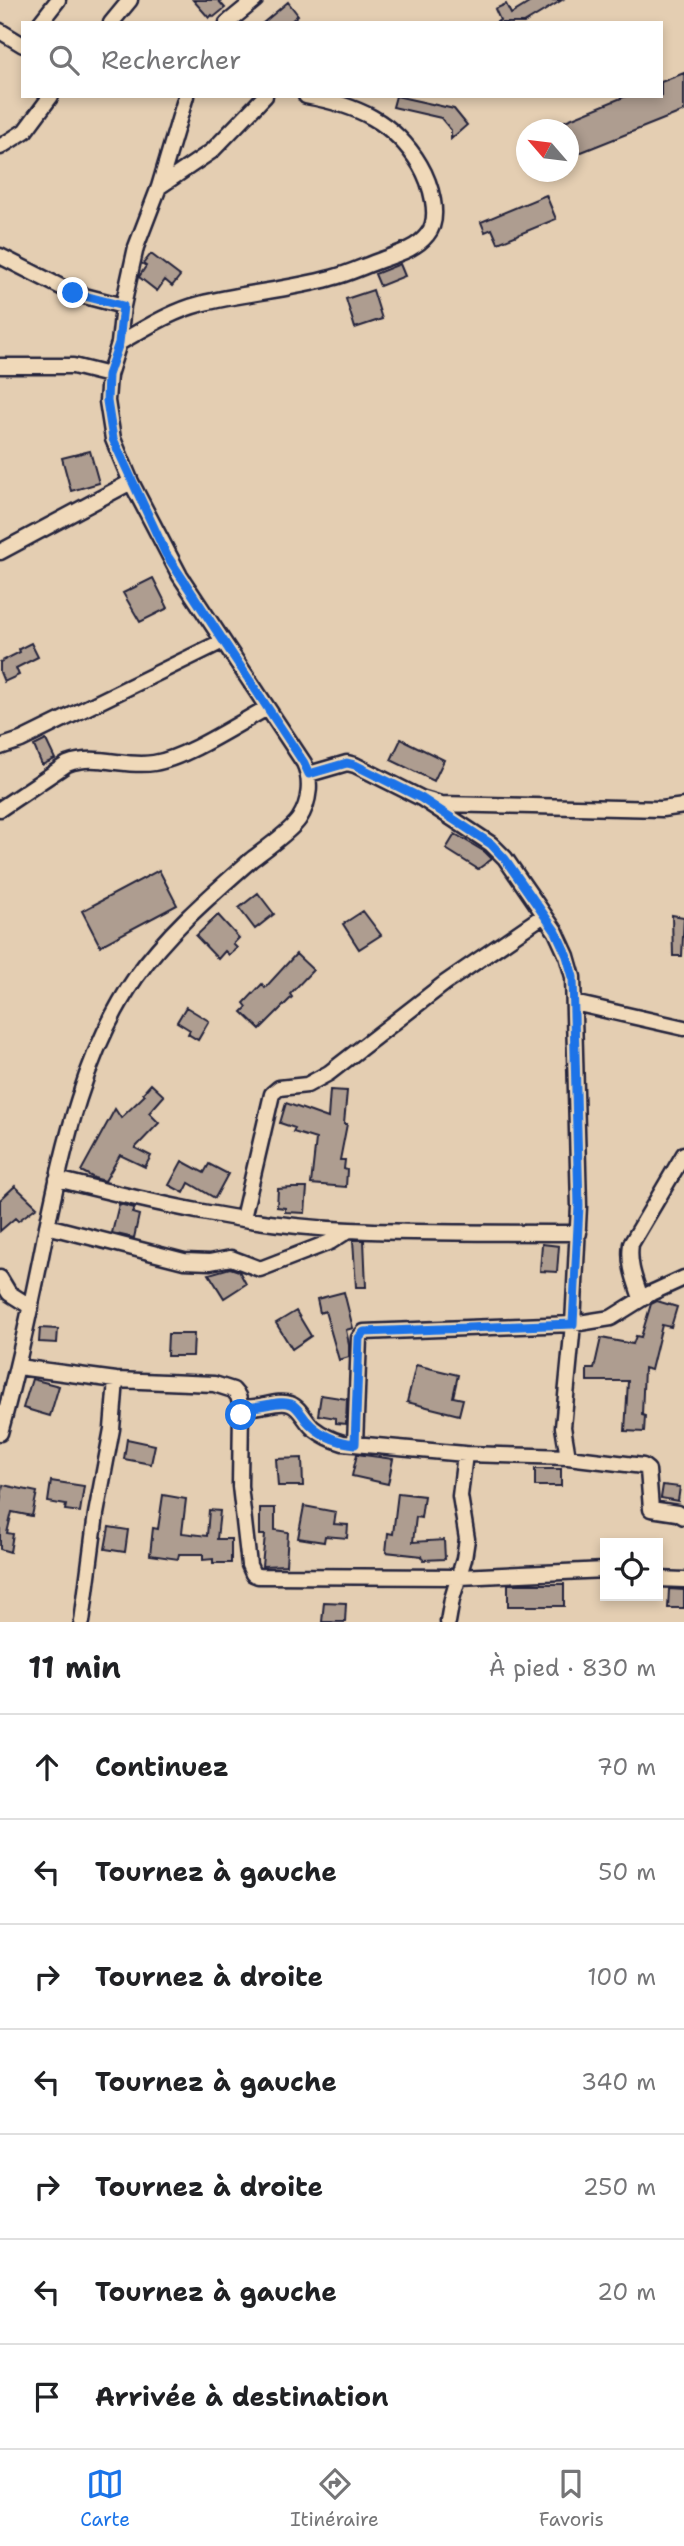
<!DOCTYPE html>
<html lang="fr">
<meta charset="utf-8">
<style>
body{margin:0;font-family:"Shantell Sans",sans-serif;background:#f2f2f2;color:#202124}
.controls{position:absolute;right:21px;bottom:21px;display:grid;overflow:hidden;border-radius:0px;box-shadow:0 4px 10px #0003}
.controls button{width:63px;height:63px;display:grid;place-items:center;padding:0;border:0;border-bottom:2px solid #e0e0e0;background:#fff;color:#202124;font:35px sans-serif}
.compass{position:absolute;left:516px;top:119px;width:63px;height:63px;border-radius:50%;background:#fff;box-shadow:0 4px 10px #0003;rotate:298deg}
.stop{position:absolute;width:21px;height:21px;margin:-16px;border:5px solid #1a73e8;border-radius:50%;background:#fff}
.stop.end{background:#1a73e8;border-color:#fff;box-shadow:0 2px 7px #0008}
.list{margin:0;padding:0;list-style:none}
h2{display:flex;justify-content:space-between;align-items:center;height:91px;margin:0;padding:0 28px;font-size:30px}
h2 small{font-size:23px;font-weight:400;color:#757577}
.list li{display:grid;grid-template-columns:46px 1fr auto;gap:21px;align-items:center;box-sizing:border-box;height:105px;padding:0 28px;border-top:2px solid #e0e0e0}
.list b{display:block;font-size:26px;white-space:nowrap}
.list em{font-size:23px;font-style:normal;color:#757577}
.icon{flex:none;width:38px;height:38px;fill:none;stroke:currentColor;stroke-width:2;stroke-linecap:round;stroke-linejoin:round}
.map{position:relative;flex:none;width:684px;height:1622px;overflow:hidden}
.search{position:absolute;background:#fff;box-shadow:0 4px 10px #0003;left:21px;right:21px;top:21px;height:77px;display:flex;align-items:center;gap:18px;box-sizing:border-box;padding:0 24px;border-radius:0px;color:#757577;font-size:26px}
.sheet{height:826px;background:#fff}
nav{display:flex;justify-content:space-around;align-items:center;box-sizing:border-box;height:98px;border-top:2px solid #e0e0e0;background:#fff;font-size:19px;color:#757577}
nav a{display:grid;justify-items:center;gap:4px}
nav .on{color:#1a73e8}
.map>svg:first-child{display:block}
.building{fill:#ae9d90;stroke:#22223b;stroke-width:2}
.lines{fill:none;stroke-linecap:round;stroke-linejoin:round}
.minor-casing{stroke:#22223b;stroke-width:19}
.minor{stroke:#f0d9b9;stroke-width:14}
.route{stroke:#1a73e8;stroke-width:9}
</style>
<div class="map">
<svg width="684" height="1622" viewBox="0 0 684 1622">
<rect width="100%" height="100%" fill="#e4ceb2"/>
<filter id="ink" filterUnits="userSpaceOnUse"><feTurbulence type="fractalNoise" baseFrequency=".0143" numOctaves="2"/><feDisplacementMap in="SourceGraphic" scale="14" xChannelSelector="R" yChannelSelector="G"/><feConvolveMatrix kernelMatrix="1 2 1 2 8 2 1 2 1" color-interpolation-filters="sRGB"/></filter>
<g filter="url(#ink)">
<path class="building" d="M 193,0 L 218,0 L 225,8 L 214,17 L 212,15 L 209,18 Z
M 534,0 L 562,0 L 524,23 L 495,23 L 500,20 L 495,9 L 506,4 L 511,14 Z
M 288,2 L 298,15 L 289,23 L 263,23 Z
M 684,73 L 684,111 L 569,157 L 569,130 L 543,130 L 626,96 L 661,96 L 661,82 Z
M 396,96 L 454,109 L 467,125 L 451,139 L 451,130 L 441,118 L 393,107 Z
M 546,195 L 556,219 L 498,243 L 492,229 L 485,232 L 481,222 Z
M 151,254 L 180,276 L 172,286 L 165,280 L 157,291 L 139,277 L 146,266 L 143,264 Z
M 400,264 L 405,276 L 380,286 L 375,274 Z
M 373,290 L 382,319 L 355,328 L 346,299 Z
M 90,451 L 99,483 L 71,491 L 62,458 Z
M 153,578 L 168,608 L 140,622 L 123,593 Z
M 31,643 L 38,657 L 16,668 L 19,675 L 4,682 L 0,672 L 0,662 L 20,652 L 19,649 Z
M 401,739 L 444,760 L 434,781 L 391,760 Z
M 46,740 L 55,759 L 42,765 L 34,746 Z
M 455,834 L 485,852 L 492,859 L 478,869 L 446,849 Z
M 159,870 L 177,905 L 100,946 L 82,911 Z
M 258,893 L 274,914 L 255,929 L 239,908 Z
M 363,911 L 381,935 L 359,949 L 343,924 Z
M 218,915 L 239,938 L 233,944 L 237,948 L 229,955 L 225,951 L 218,959 L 196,936 Z
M 672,915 L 684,917 L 682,956 L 673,956 Z
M 296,954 L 313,970 L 290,994 L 292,997 L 260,1029 L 242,1012 L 247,1007 L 244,1003 L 262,984 L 265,988 Z
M 186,1007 L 209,1021 L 198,1040 L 188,1034 L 190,1030 L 177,1022 Z
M 151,1084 L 164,1096 L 149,1113 L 159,1123 L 135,1148 L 151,1156 L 145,1167 L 120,1155 L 105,1181 L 94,1178 L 81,1171 L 115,1109 L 121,1118 L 145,1095 L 143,1093 Z
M 330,1090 L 347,1091 L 344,1124 L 347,1124 L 340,1160 L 345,1160 L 344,1169 L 347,1170 L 346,1187 L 311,1184 L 316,1139 L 293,1132 L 295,1128 L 280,1123 L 286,1103 L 328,1118 Z
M 182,1161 L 204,1173 L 209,1164 L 228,1174 L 215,1198 L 189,1183 L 184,1193 L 169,1185 Z
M 15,1186 L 37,1207 L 18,1221 L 15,1218 L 0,1231 L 0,1200 Z
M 292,1188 L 307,1188 L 305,1213 L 285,1212 L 285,1208 L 277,1207 L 278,1189 Z
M 119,1204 L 135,1208 L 132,1213 L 139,1215 L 134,1238 L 112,1233 Z
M 353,1240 L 364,1240 L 366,1287 L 356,1287 Z
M 542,1244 L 559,1246 L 557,1272 L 540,1271 Z
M 230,1268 L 239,1271 L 246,1284 L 224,1298 L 209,1274 Z
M 344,1292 L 353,1328 L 346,1330 L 349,1344 L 349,1357 L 339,1360 L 325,1311 L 320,1313 L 317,1299 Z
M 657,1301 L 677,1307 L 671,1327 L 662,1325 L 651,1370 L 644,1368 L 642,1415 L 645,1416 L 644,1432 L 625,1431 L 628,1381 L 587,1381 L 587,1369 L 594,1369 L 601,1338 L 633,1344 L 636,1336 L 641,1337 L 651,1304 Z
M 296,1311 L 311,1336 L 292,1349 L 276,1323 Z
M 40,1328 L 58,1329 L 57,1343 L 39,1342 Z
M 168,1334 L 194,1334 L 193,1356 L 167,1356 Z
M 416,1365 L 458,1375 L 453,1397 L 463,1399 L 459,1415 L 407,1402 Z
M 32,1379 L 59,1386 L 50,1416 L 23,1408 Z
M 321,1395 L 347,1399 L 346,1424 L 336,1423 L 336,1418 L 318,1415 Z
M 127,1439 L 155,1445 L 151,1464 L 124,1459 Z
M 357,1454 L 393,1459 L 388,1484 L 352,1476 Z
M 302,1458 L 303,1486 L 278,1486 L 276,1459 Z
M 535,1469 L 561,1469 L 561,1486 L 535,1486 Z
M 51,1481 L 84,1486 L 80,1512 L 65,1510 L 66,1505 L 48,1502 Z
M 3,1485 L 37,1492 L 32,1516 L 12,1512 L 7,1533 L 13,1534 L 10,1552 L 0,1549 L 0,1503 Z
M 663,1485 L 680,1487 L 678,1501 L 661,1498 Z
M 398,1493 L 424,1496 L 421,1518 L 416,1517 L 413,1542 L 444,1540 L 445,1559 L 423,1560 L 422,1556 L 386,1552 L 388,1533 L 393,1534 Z
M 163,1495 L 186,1499 L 182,1533 L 207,1536 L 209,1510 L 220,1511 L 217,1539 L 231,1539 L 231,1563 L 213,1563 L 213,1559 L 203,1560 L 203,1554 L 179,1554 L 178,1559 L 150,1555 L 153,1528 L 158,1529 Z
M 304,1506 L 336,1512 L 334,1524 L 348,1525 L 347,1538 L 325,1536 L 324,1542 L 298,1538 Z
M 260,1508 L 275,1508 L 275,1530 L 288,1532 L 286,1565 L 262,1566 L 265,1535 L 260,1535 Z
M 109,1527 L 128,1530 L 125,1552 L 105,1549 Z
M 508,1584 L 564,1584 L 564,1606 L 508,1606 Z
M 669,1589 L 684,1590 L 684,1608 L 668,1608 Z
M 324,1602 L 346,1603 L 345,1622 L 322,1622 Z"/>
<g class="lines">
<g class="minor-casing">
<path id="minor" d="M 40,23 L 58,0
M 111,23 L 130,0
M 227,23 L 255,0
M 0,31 L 23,45
M 0,147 L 25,131 L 51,96
M 159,187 L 212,151 L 265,96
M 0,256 L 73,293 L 123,306
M 119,343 L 123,306 L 136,247 L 159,187 L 186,96
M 0,366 L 73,366 L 109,375
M 0,552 L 131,482
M 0,747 L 21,740 L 223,641
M 309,774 L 347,763 L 355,765 L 421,798 L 441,804 L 662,809 L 684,806
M 421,798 L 491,844 L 505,858 L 556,932 L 567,956 L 573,977 L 579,1206 L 573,1324 L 563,1427 L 568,1457
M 0,809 L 67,764 C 96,753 125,768 154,763 C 186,758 237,724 267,708
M 574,1003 L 684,1028
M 57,1179 C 153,1203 251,1226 350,1230 C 426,1234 503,1232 579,1233
M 243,1218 L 272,1094 L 279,1088 L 307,1085 L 329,1073 L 445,983 L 544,915
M 47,1226 L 184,1261 L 210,1262 L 231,1258 L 260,1269 L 330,1242 L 349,1230
M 0,1278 L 9,1293 L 31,1307
M 641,1298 C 635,1280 628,1264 631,1244 L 684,1154
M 18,1367 L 116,1380 L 214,1384 L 233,1390 L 238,1396 L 241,1407 L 240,1486 L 249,1565 L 253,1574 L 258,1576 L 460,1577 L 605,1570
M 241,1407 C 257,1410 278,1399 290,1404 C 300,1407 305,1421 313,1428 C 322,1435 332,1440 343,1443 L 465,1454 L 568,1457 L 643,1466 L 648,1470 L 651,1509 L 677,1513 L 684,1517
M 0,1433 C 18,1368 32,1302 45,1236 C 64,1147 83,1054 136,977 C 168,932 209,897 251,860 C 264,850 291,831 299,819 C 310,802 312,780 304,763 L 180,576 L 131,482 L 113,439 L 107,401 L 109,375 L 119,343 C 144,329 172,311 200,304 C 243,293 288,290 331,278 C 348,274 364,266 381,260 C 397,254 416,249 427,235 C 442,218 430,182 420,165 C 394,121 356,105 306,96
M 355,1444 L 359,1338 L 364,1332 L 573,1324 L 611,1318 L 651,1293 L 684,1278
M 658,1579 L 684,1580
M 82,1622 L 96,1514 L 112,1429 L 116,1380
M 448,1622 L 452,1599 L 464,1559 L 467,1539 L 460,1496 L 465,1454"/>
</g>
<use href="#minor" class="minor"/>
</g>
</g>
<g class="lines" filter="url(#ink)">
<path class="route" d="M 73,293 L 123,306 L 119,343 L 108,375 L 107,401 L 113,439 L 166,554 L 304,763 L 309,774 L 347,763 L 355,765 L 421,798 L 491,844 L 505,859 L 556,932 L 567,956 L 573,977 L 579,1206 L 573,1324 L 364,1332 L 359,1338 L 355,1444 C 336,1442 319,1435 306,1420 C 302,1415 297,1406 291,1404 C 279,1399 256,1410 241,1407 L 241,1415"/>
</g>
</svg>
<div class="controls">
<button><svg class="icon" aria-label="locate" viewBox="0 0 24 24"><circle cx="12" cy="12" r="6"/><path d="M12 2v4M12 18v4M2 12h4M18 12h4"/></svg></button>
</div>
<svg class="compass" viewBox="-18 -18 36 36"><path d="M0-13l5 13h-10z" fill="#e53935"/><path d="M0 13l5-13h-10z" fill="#757577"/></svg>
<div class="stop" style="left:241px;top:1415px"></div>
<div class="stop end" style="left:73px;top:293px"></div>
<div class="search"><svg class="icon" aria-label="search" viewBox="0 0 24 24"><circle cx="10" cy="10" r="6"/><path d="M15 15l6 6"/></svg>Rechercher</div>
</div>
<section class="sheet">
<h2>11 min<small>À pied · 830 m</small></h2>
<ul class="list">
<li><svg class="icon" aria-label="ahead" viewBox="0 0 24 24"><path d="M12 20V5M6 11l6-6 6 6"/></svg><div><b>Continuez</b></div><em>70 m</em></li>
<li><svg class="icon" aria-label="left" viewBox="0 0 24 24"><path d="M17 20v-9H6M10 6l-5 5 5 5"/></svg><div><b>Tournez à gauche</b></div><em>50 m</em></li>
<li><svg class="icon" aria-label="right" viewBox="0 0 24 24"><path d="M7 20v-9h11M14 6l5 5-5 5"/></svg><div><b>Tournez à droite</b></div><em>100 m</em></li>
<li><svg class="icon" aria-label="left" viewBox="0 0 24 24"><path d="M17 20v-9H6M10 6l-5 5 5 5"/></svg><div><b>Tournez à gauche</b></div><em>340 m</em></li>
<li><svg class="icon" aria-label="right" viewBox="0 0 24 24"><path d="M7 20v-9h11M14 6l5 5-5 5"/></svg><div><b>Tournez à droite</b></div><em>250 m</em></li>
<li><svg class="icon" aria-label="left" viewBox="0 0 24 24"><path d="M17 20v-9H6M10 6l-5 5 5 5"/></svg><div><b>Tournez à gauche</b></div><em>20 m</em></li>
<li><svg class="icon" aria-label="arrive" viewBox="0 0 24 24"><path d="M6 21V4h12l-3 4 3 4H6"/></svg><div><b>Arrivée à destination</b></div></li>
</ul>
</section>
<nav>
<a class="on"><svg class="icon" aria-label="map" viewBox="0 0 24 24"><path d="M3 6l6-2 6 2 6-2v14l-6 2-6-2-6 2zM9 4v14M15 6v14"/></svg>Carte</a>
<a><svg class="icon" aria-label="directions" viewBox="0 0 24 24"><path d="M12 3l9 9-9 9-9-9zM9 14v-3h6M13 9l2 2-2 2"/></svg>Itinéraire</a>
<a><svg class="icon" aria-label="saved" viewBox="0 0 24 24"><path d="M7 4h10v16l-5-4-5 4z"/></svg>Favoris</a>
</nav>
